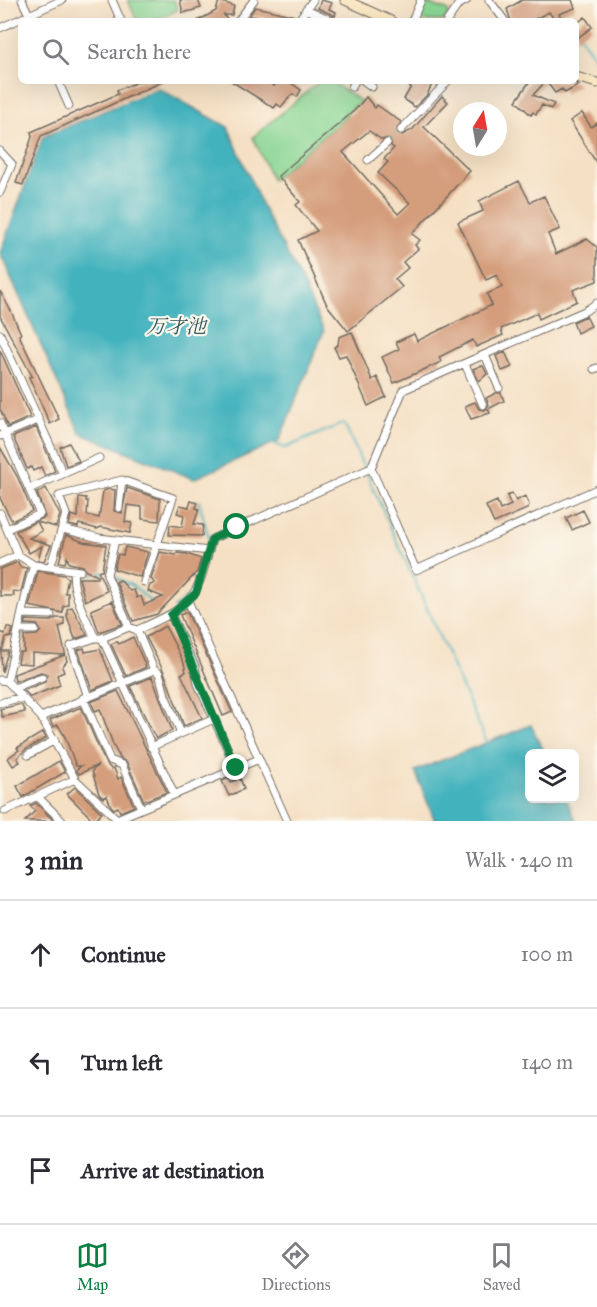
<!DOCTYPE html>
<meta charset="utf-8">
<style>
body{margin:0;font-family:"IM FELL Great Primer","Noto Serif JP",serif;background:#f2f2f3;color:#2b2b33}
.controls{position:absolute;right:18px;bottom:18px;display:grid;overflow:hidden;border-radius:9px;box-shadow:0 6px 24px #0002}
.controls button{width:54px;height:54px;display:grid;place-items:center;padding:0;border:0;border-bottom:2px solid #e1e1e2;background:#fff;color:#2b2b33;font:30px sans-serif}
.compass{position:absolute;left:453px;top:102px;width:54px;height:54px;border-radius:50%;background:#fff;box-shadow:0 6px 24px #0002;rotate:11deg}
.stop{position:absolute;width:18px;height:18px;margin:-14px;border:4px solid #0b8043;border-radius:50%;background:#fff}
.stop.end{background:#0b8043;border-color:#fff;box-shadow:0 2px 6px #0008}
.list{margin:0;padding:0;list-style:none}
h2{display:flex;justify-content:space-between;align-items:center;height:78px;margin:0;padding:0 24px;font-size:26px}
h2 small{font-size:20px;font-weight:400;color:#7c7c81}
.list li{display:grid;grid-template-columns:39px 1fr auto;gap:18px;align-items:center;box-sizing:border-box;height:108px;padding:0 24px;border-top:2px solid #e1e1e2}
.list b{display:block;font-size:22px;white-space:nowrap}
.list em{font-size:20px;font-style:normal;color:#7c7c81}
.icon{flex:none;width:33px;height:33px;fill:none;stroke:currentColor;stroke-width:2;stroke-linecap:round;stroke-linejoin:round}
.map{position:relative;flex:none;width:597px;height:821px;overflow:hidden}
.search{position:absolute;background:#fff;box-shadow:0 6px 24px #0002;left:18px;right:18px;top:18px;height:66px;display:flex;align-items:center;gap:15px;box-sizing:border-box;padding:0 21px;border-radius:9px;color:#7c7c81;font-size:22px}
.sheet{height:402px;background:#fff}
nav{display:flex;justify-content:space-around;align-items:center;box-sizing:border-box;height:84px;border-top:2px solid #e1e1e2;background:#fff;font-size:16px;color:#7c7c81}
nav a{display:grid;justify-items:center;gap:3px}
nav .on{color:#0b8043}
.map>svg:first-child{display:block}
.green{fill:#89d593;stroke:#5a805f;stroke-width:1.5}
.water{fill:#42b2bd;stroke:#366e74;stroke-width:1.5}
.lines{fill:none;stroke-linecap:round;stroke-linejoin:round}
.stream{stroke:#42b2bd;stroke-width:2}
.building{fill:#d49d7b;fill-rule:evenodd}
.minor-tunnel{stroke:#cdbca5;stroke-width:7;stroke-dasharray:7 3.5;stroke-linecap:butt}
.minor-casing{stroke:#726a61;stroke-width:9}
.secondary-casing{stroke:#726a61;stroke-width:11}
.minor{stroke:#fff;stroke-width:7}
.secondary{stroke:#fae7c3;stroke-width:9}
.route{stroke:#0b8043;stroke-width:8}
.labels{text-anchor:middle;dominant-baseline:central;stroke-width:4.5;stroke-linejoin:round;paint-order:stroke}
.water-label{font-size:20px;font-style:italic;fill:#335a5e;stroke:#fbf7ec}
</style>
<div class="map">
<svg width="597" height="821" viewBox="0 0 597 821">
<rect width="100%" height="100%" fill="#fbf7ec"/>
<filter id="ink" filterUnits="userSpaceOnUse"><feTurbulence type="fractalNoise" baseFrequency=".0167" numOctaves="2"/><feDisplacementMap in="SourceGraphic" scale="12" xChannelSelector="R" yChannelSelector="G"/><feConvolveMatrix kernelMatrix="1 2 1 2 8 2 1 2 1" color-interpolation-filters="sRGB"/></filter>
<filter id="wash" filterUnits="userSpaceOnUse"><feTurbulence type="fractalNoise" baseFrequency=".008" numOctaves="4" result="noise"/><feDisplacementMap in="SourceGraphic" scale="24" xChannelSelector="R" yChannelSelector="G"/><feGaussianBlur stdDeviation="1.35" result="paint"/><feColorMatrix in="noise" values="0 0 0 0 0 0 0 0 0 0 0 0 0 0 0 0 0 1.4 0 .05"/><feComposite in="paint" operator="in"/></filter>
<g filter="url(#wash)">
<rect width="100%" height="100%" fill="#f5e0c4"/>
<path class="green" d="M 128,0 L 174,0 L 178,10 L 155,21 L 137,21 Z
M 425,3 L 447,10 L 449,13 L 444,21 L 417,21 Z
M 320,81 L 330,81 L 361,101 L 346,114 L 347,116 L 272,180 L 253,137 Z"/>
<path class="water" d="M 158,88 L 228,127 L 263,208 L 301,280 L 324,331 L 279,441 L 194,479 L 80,433 L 0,253 L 43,137 Z
M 531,725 L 545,753 L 530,754 L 530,798 L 566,799 L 576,821 L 435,821 L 415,771 Z"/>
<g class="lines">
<path class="stream" d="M 560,12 L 568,21
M 576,30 L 597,61
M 273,443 L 285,448 L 344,423 L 487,743
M 199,501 L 209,539
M 111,575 L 136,588 L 152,603
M 78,576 L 103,573
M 174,608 L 186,598
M 16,657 L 25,616"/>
</g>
<g id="blocks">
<path class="building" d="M 180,0 L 198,0 L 201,8 L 183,13 Z
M 321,0 L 332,3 L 329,9 L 336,12 L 335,16 L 318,8 Z
M 522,0 L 572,0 L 575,8 L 559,14 L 563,21 L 555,21 L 549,12 L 531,21 L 511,21 L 507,9 Z
M 219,1 L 234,6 L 232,15 L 224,15 L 228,21 L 197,21 L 216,11 Z
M 255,7 L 269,10 L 295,16 L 292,21 L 249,16 Z
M 585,17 L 592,27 L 576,39 L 576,24 Z
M 140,81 L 164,81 L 41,136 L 23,185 L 16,183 L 32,137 L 31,132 L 118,94 L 117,90 Z
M 231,81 L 266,81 L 274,86 L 278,81 L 288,81 L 301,90 L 297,97 L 293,94 L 290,96 L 281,107 L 277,104 L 274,108 Z
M 401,81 L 427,81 L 432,84 L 427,95 L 415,107 L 404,99 L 411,87 Z
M 530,81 L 571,81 L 579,85 L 565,93 L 562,89 L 555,93 L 546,81 L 533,95 L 554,104 L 551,109 L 542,105 L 536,114 L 533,112 L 531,115 L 516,101 Z
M 442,96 L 448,102 L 424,127 L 470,171 L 412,234 L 420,240 L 415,245 L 418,249 L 403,262 L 408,268 L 395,279 L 402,287 L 348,331 L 327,305 L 298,240 L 317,231 L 296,205 L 300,202 L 278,176 L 355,110 L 366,97 L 375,108 L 377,105 L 401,122 L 396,131 L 402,135 L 412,130 ZM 369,131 L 382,140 L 388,138 L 392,141 L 391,146 L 394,148 L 384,159 L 388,162 L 378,173 L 410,203 L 398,214 L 343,152 Z
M 582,113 L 591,127 L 597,123 L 597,164 L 570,121 Z
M 519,181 L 530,202 L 544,196 L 560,229 L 548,234 L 556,254 L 587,239 L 597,247 L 597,281 L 573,290 L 577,301 L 539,319 L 537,313 L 501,329 L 503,335 L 476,347 L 473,340 L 439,357 L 441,362 L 394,383 L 382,357 L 399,349 L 396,342 L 414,334 L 417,341 L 492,305 L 487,294 L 502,287 L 497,275 L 486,280 L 458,222 L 483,211 L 479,201 Z
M 0,291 L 11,311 L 21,334 L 19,335 L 59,419 L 50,424 L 29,377 L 32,376 L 0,316 Z
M 586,316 L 591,326 L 577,333 L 573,322 Z
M 352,332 L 372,380 L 377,377 L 386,397 L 368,406 L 346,355 L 339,357 L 334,347 L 338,345 L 339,337 Z
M 0,350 L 30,417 L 8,427 L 0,409 Z
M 505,352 L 512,367 L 502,371 L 496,356 Z
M 480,366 L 483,366 L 487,374 L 479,381 L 473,369 Z
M 496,393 L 501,393 L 504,401 L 488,409 L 490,413 L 471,419 L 465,406 L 475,402 L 479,409 L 485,410 L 489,405 L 486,398 Z
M 36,427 L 55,471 L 45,476 L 41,467 L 33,471 L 31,467 L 27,469 L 13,437 Z
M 69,443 L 79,461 L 66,466 L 60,447 Z
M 0,447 L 17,476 L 32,511 L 12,521 L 0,498 Z
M 46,488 L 60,515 L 56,527 L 37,522 L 42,531 L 29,538 L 51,545 L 44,561 L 38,560 L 42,546 L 29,553 L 16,531 L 45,517 L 37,493 Z
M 127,488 L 160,499 L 159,521 L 142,519 L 142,507 L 127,505 L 125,522 L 132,523 L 130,533 L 101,527 L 97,529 L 79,524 L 78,527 L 69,525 L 71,515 L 78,517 L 79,497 L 86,498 L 86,501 L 88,501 L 87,515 L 99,518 L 103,491 L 109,489 L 115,490 L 114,511 L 122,513 Z
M 512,493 L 516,501 L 525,496 L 529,505 L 527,509 L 494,523 L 486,506 L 497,501 L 500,510 L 511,505 L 507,496 Z
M 191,501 L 198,503 L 196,508 L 199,509 L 194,524 L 203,525 L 202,536 L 169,535 L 170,525 L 182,527 L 184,515 L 177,513 L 180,505 L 189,507 Z
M 583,510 L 589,522 L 572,530 L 566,518 Z
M 66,535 L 83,542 L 106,545 L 102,571 L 98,571 L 107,591 L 85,601 L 79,578 L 97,578 L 98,576 L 86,571 L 83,566 L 69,563 L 67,557 L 65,563 L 59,562 Z
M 125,547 L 148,552 L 140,577 L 114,569 L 118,554 L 123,555 Z
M 160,552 L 176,555 L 177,553 L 187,554 L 201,559 L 197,572 L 157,614 L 133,621 L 116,582 L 120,580 L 130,591 L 134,590 L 137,598 L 141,596 L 144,605 L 163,597 L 148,591 L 150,585 L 155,583 L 151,579 Z
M 18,562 L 20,567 L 27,568 L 21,592 L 13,591 L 14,596 L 0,596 L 0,569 Z
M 38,571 L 64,575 L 68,578 L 65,593 L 68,593 L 68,605 L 63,606 L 63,613 L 29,606 Z
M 112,601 L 122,624 L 99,632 L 91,610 Z
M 72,607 L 87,635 L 75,639 L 67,616 L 67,609 Z
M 187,612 L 232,712 L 223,716 L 180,615 Z
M 56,618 L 64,618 L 64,625 L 59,627 L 67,661 L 62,667 L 64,672 L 57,675 L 60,685 L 30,697 L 24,690 L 45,682 L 47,674 L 41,672 L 15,681 L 14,674 L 65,655 L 32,653 L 32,664 L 18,663 L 20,652 L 24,652 L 24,636 L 37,635 L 41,631 L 37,625 L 25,624 L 26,620 L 51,621 Z
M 165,626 L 184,663 L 186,672 L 181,674 L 202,718 L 184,726 L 164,672 L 146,637 Z
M 7,627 L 13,629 L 11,637 L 6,638 L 2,651 L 8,651 L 2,672 L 0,632 L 5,634 Z
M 133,637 L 146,667 L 126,676 L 111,644 L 117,641 L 119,644 Z
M 84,648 L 85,652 L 100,649 L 113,681 L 92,690 L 78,650 Z
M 152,677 L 172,730 L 156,739 L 130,686 Z
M 118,691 L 167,792 L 144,801 L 127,763 L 120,758 L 114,747 L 100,709 L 95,711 L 91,702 Z
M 21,704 L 25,712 L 2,717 L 0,709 Z
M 81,707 L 105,762 L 111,769 L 114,768 L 118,779 L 121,777 L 134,806 L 120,812 L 118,807 L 114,809 L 111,806 L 107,796 L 103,798 L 99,794 L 92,771 L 98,765 L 79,774 L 76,770 L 81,766 L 76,766 L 65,737 L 58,725 L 53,727 L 50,720 Z
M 43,732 L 46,738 L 25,750 L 17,758 L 20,762 L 13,766 L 8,758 L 19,750 L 17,748 Z
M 59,761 L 65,772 L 23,797 L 17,786 Z
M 229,778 L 231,782 L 240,778 L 244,789 L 229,796 L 222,781 Z
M 75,787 L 102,813 L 94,821 L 67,794 Z
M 36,803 L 53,820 L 52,821 L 25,821 L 35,811 L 30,806 Z"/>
</g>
</g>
<g filter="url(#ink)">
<use href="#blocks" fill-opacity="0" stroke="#726a61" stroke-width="1.5"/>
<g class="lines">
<path class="minor-tunnel" d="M 387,143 L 401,130"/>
<g class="minor-casing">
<path id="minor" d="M 22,0 L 32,21
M 112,0 L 121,21
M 489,0 L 505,21
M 306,9 L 333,21
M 238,21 L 254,0
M 257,21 L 259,21
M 298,21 L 313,0
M 412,21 L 421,0
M 447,21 L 458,5 L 467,0
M 0,28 L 62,0
M 58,81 L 69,106
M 364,81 L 372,87
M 352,87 L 355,81
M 401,130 L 448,81
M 0,151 L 12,164 L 0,192
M 368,160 L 387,143
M 0,334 L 63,474
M 485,355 L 499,388
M 465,364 L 483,405
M 594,369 L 597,368
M 0,423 L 40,514 L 7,529
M 0,436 L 38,420
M 371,468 L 416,570 L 597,489
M 29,489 L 99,458
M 119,508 L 122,480
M 0,513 L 18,555
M 63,529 L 99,538 L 209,551
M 115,540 L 107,575 L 129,627
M 0,563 L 18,555 L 34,565 L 80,571
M 51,565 L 66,514 L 59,496 L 122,480 L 173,498 L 144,582
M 74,570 C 70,592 87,619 95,638 L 102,638 L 174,794
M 188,601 L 287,821
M 23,614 L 51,615
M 20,630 L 35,630
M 137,630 L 154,670 L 159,673 L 165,695 L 181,733
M 102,638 L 129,627 L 137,630 C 196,604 196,600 212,539 L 371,468 L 403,390 L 585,311 L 597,303
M 0,680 L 7,681 L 41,717 L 75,779 L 119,821
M 7,681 C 17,642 22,603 34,565
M 14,688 L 42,677
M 88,697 L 71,646 L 95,638
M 83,698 L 110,760 L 122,765 L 141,808
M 0,703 L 22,697
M 41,717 L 154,670
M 214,719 L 236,768
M 151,747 L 214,719 L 198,684 L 195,667 L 171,615
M 28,755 L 55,740
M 37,796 L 62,821
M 5,811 L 75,779
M 117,819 L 259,759"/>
</g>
<g class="secondary-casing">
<path id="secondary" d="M 345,0 L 391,21
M 576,77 L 597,83"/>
</g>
<use href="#minor" class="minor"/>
<use href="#secondary" class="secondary"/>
</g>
</g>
<g class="lines" filter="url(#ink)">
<path class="route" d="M 236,768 L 171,615 L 196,593 L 212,539 L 237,527"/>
</g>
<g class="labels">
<g class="water-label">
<text x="176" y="326">万才池</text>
</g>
</g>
</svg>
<div class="controls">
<button><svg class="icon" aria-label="layers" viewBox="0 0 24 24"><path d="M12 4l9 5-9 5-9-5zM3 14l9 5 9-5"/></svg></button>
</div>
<svg class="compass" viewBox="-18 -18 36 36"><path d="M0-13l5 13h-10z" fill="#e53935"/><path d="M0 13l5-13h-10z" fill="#7c7c81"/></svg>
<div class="stop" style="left:237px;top:527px"></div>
<div class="stop end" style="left:236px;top:768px"></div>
<div class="search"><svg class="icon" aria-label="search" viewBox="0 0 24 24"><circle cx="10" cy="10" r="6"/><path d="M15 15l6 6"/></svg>Search here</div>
</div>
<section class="sheet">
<h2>3 min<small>Walk · 240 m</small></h2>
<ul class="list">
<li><svg class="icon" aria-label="ahead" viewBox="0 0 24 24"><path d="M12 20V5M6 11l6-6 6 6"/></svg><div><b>Continue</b></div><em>100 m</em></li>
<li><svg class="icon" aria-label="left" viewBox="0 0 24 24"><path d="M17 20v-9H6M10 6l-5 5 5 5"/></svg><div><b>Turn left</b></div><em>140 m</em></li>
<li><svg class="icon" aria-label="arrive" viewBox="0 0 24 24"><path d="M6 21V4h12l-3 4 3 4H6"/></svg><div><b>Arrive at destination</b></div></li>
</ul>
</section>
<nav>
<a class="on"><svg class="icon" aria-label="map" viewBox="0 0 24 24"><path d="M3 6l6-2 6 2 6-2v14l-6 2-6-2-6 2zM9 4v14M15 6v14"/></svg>Map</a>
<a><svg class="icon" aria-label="directions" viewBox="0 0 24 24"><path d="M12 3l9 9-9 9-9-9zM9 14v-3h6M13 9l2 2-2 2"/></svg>Directions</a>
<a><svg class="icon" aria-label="saved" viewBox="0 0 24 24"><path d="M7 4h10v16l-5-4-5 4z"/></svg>Saved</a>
</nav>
